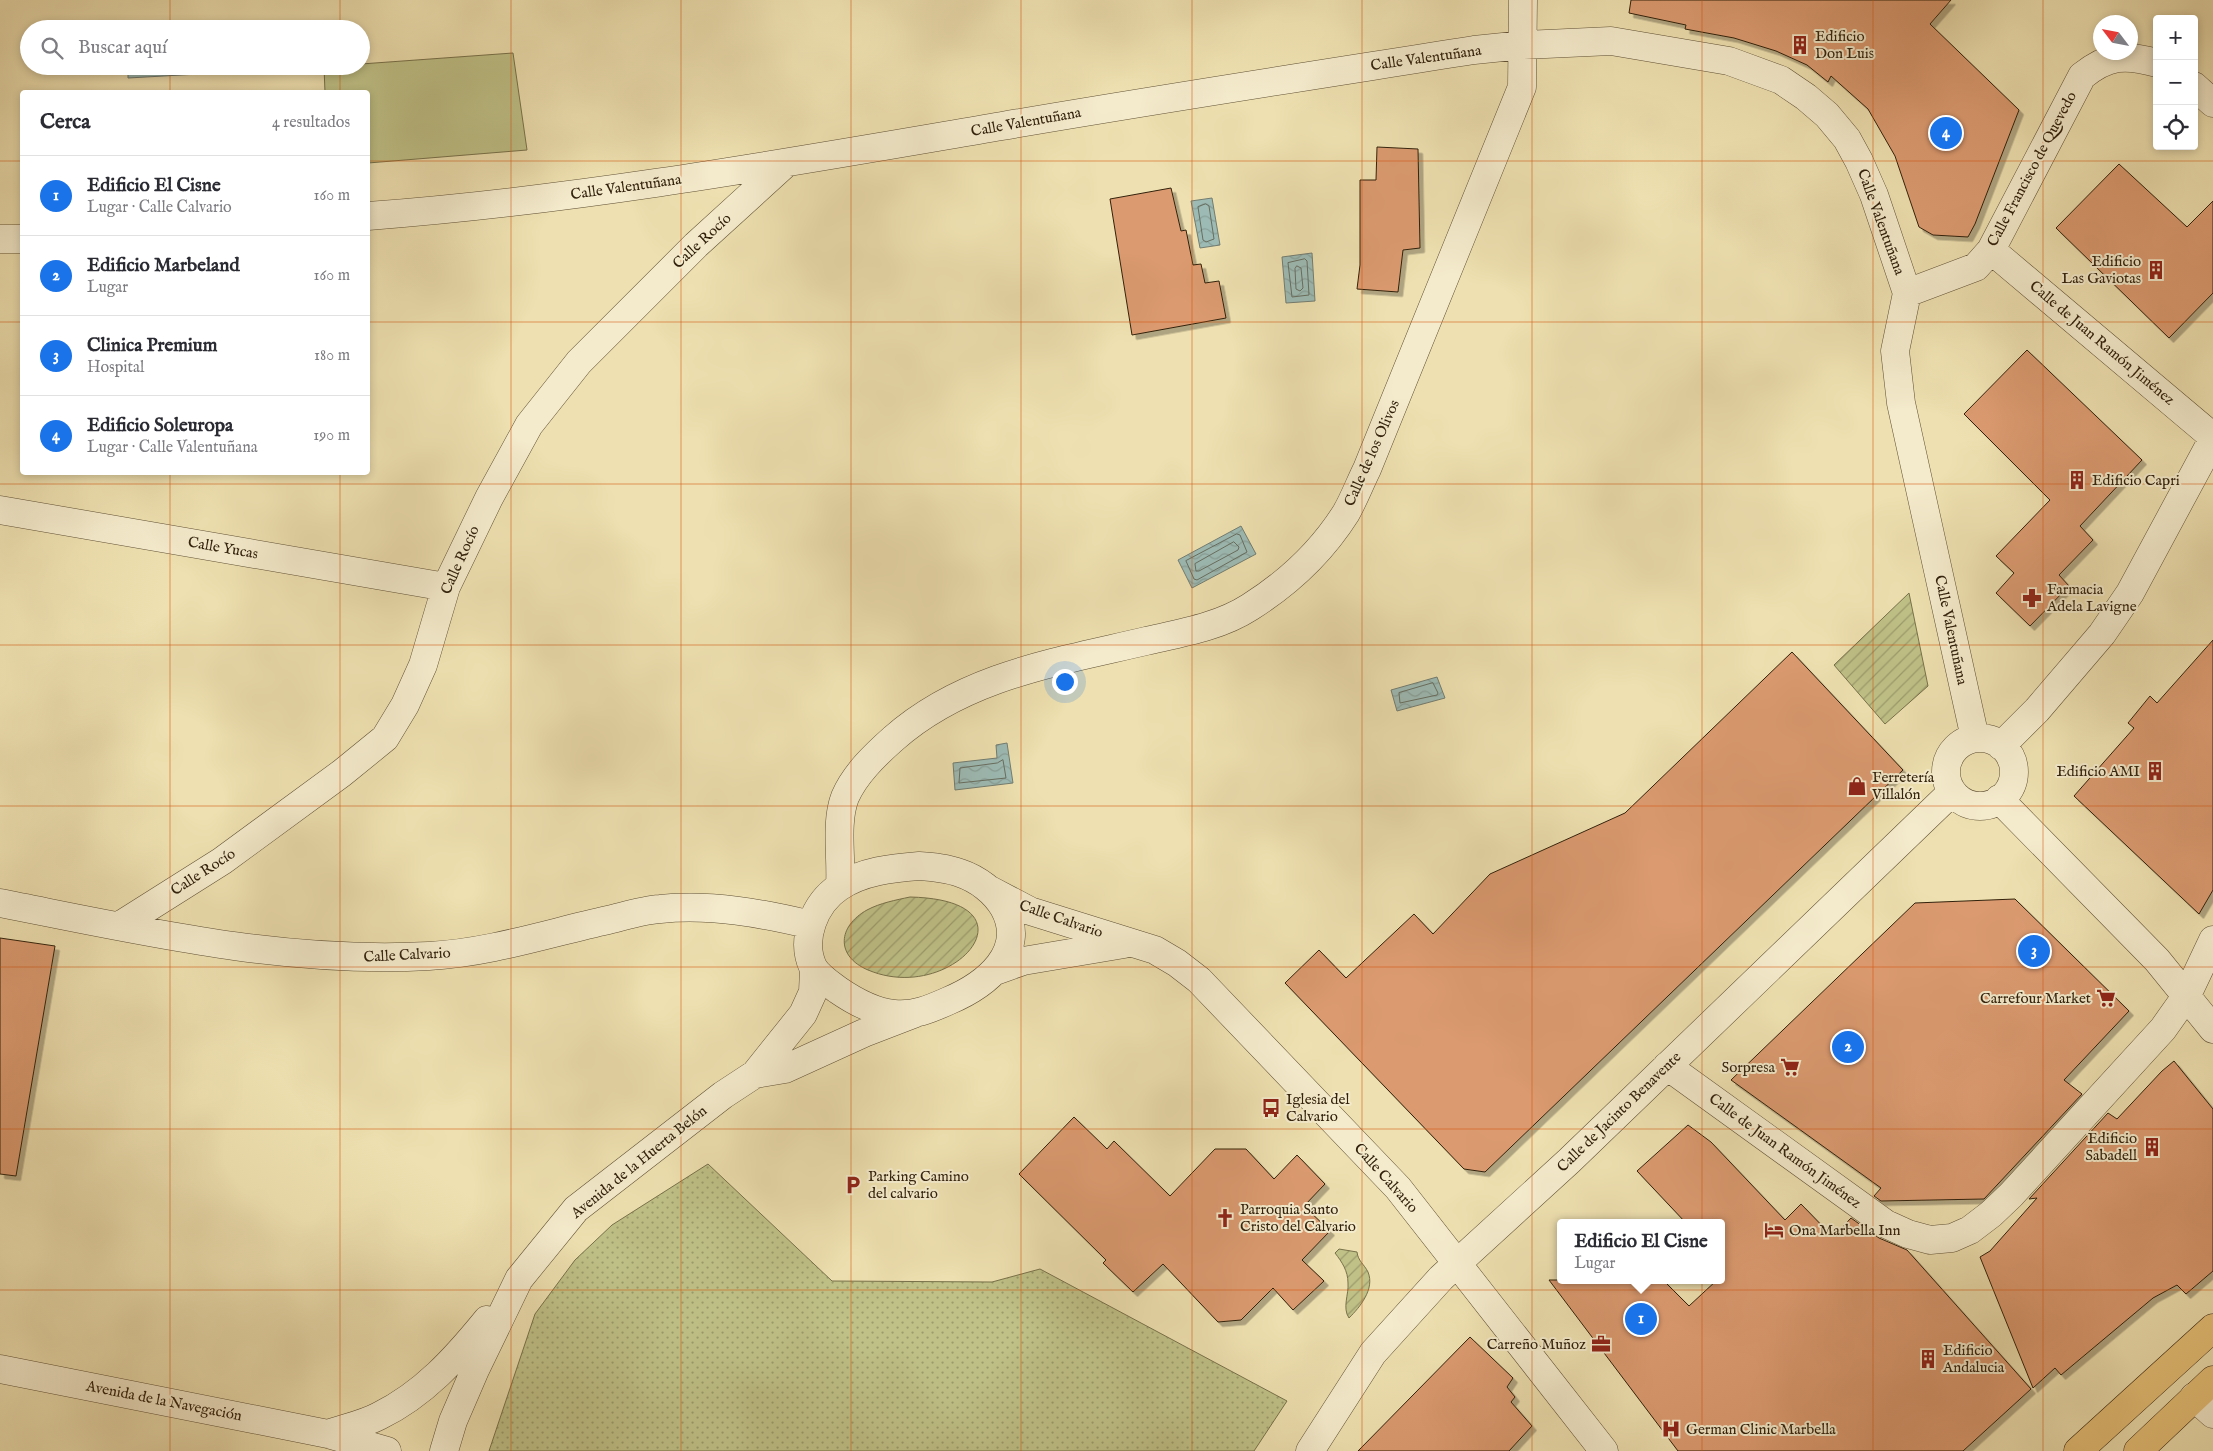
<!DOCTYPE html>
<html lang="es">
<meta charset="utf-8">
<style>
body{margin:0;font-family:"IM FELL English",serif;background:#f7f7f7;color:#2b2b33}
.controls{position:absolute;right:15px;top:15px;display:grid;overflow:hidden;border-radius:5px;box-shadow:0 2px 8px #0003}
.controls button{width:45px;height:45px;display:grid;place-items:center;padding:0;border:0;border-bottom:1px solid #e1e1e2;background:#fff;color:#2b2b33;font:25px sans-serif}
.compass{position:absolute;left:2093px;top:15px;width:45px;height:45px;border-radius:50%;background:#fff;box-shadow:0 2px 8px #0003;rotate:302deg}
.you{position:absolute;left:1064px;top:681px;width:18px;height:18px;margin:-12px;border:4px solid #fff;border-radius:50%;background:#1a73e8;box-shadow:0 0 0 8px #1a73e833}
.badge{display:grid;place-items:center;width:32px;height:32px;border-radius:50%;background:#1a73e8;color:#fff;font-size:16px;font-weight:700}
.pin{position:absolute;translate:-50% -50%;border:2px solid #fff;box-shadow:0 1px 5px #0006}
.popup{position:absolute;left:1557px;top:1219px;width:168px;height:65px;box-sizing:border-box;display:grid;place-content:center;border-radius:5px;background:#fff;filter:drop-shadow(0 1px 4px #0005);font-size:16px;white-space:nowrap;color:#7c7c81}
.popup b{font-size:19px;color:#2b2b33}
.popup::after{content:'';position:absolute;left:50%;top:100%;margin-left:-10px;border:10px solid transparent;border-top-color:#fff}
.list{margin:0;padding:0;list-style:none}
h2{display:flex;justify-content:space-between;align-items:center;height:65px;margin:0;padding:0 20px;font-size:21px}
h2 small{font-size:16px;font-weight:400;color:#7c7c81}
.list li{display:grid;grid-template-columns:32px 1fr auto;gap:15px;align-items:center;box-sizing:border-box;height:80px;padding:0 20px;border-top:1px solid #e1e1e2}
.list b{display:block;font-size:19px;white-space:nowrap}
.list p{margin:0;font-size:16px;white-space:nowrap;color:#7c7c81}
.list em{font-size:16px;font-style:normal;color:#7c7c81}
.icon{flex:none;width:28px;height:28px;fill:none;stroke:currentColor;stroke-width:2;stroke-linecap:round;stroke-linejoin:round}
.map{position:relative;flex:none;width:2213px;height:1451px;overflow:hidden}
.search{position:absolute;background:#fff;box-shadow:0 2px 8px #0003;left:20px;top:20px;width:350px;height:55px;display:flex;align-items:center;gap:12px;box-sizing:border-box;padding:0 18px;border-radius:28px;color:#7c7c81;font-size:19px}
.panel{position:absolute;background:#fff;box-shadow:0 2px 8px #0003;left:20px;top:90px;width:350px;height:385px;border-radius:5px}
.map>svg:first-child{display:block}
.park{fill:url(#park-dots);stroke:#78714a}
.garden{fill:url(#garden-furrows);stroke:#78714a}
.pitch{fill:#bfc187;stroke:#78714a}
.water{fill:url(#water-waves);stroke:#727d71}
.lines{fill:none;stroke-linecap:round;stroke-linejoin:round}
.shore{stroke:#676e60;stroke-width:1}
.building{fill:#db9a70;stroke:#31210c;filter:url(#shadow)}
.street-casing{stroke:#605135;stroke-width:29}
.primary-casing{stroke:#31210c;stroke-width:29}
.street{stroke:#f4ebcc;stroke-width:28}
.primary{stroke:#e7c078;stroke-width:28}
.grid{fill:none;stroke:#d6530c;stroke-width:1;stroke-opacity:0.55}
.labels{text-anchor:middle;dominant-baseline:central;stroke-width:4;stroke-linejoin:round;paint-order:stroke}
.poi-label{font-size:15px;fill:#31210c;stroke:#f4ebcc;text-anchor:start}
.street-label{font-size:15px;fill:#31210c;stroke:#f4ebcc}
</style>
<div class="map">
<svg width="2213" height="1451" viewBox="0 0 2213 1451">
<defs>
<pattern id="park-dots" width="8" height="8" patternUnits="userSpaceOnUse" patternTransform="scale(1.25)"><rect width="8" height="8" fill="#bfc187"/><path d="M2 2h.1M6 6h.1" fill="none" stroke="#9c9c6d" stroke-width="1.8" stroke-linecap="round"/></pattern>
<pattern id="garden-furrows" width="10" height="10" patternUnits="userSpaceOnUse" patternTransform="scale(1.25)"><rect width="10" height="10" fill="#bfc187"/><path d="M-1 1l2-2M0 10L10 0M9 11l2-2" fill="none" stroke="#9c9c6d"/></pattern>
<pattern id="water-waves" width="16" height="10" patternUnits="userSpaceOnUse" patternTransform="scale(1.25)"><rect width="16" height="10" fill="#9dbbb5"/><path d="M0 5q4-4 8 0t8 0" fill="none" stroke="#88a09a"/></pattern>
<filter id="shadow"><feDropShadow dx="4.5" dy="4.5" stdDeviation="0" flood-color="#0004"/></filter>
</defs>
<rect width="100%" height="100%" fill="#eee0b0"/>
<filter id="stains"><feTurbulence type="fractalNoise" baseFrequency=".004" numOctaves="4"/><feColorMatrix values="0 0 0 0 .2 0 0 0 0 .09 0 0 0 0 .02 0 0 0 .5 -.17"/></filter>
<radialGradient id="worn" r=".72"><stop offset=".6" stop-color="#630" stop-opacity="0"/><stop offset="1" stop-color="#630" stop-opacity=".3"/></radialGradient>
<path class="park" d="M 708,1164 L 832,1281 L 992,1282 L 1040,1269 L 1287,1401 L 1254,1451 L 489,1451 L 535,1314 L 575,1260 L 612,1225 Z"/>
<path class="garden" d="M 1909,593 L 1928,686 L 1885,724 L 1834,665 Z
M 910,897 C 1044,900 953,1006 868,970 C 835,956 838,926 867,910 C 880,903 896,900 910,897 Z
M 1339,1249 L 1357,1252 C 1358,1261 1364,1264 1368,1272 C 1375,1289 1360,1307 1349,1318 C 1342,1308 1349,1294 1348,1283 C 1348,1271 1342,1262 1335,1253 Z"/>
<path class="pitch" d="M 513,53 L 527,150 L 368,163 L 368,92 L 325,92 L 324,67 L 361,66 L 361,64 Z"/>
<path class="water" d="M 128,66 L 198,66 L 199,74 L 128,78 Z
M 1212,198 L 1220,245 L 1200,248 L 1191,201 Z
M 1312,253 L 1315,301 L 1286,303 L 1282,257 Z
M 1241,526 L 1256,554 L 1192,588 L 1178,560 Z
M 1437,677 L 1445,698 L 1397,711 L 1391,690 Z
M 1007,743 L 1013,783 L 955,790 L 953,763 L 997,758 L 996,745 Z"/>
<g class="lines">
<path class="shore" d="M 133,66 L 135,72 L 191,70 L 193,66
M 1206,204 L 1209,206 L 1214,239 L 1206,242 L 1203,240 L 1198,207 Z
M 1305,259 L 1307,261 L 1309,295 L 1292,297 L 1288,263 Z
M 1297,266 L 1301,268 L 1303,288 L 1300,291 L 1296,289 L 1295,269 Z
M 1237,534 L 1240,535 L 1247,552 L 1197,580 L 1194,579 L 1186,561 Z
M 1234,542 L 1239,547 L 1238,550 L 1199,571 L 1196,571 L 1195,564 Z
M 1433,683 L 1438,693 L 1437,695 L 1400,703 L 1399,693 Z
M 1003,760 L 1006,778 L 959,783 L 960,768 L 997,763 Z"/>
</g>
<path class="building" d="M 1631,0 L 1951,0 L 1930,24 L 2019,110 L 1975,224 L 1968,237 L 1933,235 L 1919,227 L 1895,156 L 1868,109 L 1831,76 L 1828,82 L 1807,65 L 1776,51 L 1734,38 L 1685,29 L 1686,25 L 1629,13 Z
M 1377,147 L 1418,149 L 1420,248 L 1403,250 L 1398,292 L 1357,289 L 1360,265 L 1360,180 L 1376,180 Z
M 2119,164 L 2187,227 L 2213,201 L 2213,293 L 2169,338 L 2056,228 Z
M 1171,188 L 1181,231 L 1186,230 L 1193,265 L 1201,264 L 1205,283 L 1219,281 L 1226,318 L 1132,335 L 1110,199 Z
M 2027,350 L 2142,460 L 2080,526 L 2093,540 L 2059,575 L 2069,586 L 2030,626 L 1996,593 L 2014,573 L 1996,556 L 2050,500 L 1964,414 Z
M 2213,640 L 2213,890 L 2199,914 L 2074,796 L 2134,728 L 2128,723 L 2150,696 L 2157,703 Z
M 1792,652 L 1903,770 L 1485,1172 L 1464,1169 L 1285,983 L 1319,950 L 1346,978 L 1414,914 L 1433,934 L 1490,874 L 1625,813 Z
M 2015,899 L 2129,1011 L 2064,1080 L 2082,1094 L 1984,1199 L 1881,1201 L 1874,1196 L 1881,1188 L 1731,1080 L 1915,903 Z
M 0,938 L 55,946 L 16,1176 L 0,1174 Z
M 2174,1061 L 2213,1109 L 2213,1271 L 2186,1294 L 2177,1285 L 2153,1298 L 2061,1375 L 2055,1368 L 2033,1388 L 1980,1257 L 1990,1251 L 2037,1198 L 2029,1199 L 2108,1113 L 2117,1119 L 2162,1071 Z
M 1074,1117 L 1107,1149 L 1114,1141 L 1170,1196 L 1215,1149 L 1246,1149 L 1274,1179 L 1297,1155 L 1325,1184 L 1304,1206 L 1330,1231 L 1302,1260 L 1324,1281 L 1293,1310 L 1273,1288 L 1241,1320 L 1218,1322 L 1163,1264 L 1133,1292 L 1103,1263 L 1106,1260 L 1019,1174 Z
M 1688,1125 L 1711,1142 L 1785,1220 L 1801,1204 L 1833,1237 L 1851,1218 L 1879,1238 L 1907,1250 L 2031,1389 L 1963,1451 L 1678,1451 L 1549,1280 L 1663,1280 L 1689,1306 L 1717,1280 L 1721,1280 L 1721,1223 L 1686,1223 L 1637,1171 Z
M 1470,1337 L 1513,1378 L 1507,1387 L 1515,1397 L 1511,1402 L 1532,1426 L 1509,1451 L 1358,1451 Z"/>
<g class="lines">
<g class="street-casing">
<path id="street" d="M 2194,86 L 2213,103
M 368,216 C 581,200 791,162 1002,126 C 1159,99 1316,75 1474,50 L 1523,45 L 1611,41 L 1729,61 L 1781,80 L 1806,97 L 1827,115 L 1847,139 L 1859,161 L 1874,195 L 1907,293 L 1895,351 L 1901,403 L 1975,738
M 0,239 L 22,239
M 1991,250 L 2213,437
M 1907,293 L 1976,267 L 1991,250 L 2082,76 C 2108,55 2125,54 2157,63
M 0,510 L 446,587
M1946 772a34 34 0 1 1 68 0a34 34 0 1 1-68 0Z
M 2001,746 L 2037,710 L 2102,634 L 2130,593 L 2213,439
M 1999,799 L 2157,960 L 2213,1029
M 919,866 C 933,867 947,868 960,873 C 978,879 995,892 1004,908 C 1028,952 986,985 948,1001 C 930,1009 914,1016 894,1014 C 874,1012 854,1001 838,990 C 830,984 818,976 813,967 C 800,939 815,903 839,887 C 862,871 893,868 919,866 Z
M 840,886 C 842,858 835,823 845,797 C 855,774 875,755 893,739 C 964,676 1057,662 1146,641 C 1181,633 1219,627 1250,607 C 1288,583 1322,551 1346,513 C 1354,499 1360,483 1367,469 L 1522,87 L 1523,0
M 990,890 L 1030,911 L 1155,950 L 1177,963 L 1199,980 L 1398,1188 L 1604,1451
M 0,903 C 142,931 283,964 429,956 C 489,953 549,933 608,920 C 625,916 643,910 660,909 C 712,904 761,913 811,925
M 119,926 L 222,861 L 342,773 L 385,738 L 405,705 L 423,665 L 446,587 L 489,498 L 529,425 L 579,362 L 696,245 L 786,163
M 995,971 L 1023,961 L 1124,944
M 1667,1066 L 1886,1224 L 1908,1234 L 1930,1240 L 1952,1238 L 1970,1230 L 1991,1214 L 2011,1195 L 2163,1029 L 2187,995 L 2213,940
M 755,1074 L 803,1014 L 813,992 L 814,969
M 0,1369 L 328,1434 L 387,1451
M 2194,1397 L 2213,1414
M 328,1434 C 345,1428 364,1424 379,1416 C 424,1394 456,1358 487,1320
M 444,1451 L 453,1421 L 475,1370 L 519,1279 L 576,1209 L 723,1095 L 755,1074 L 785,1069 L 864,1033 L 916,1013
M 1310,1451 L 1373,1353 L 1441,1278 L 1569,1161 L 1952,792"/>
</g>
<g class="primary-casing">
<path id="primary" d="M 2078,1451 L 2213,1328
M 2138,1451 L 2213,1380"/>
</g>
<use href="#street" class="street"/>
<use href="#primary" class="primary"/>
</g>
<path class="grid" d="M 170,0 L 170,29M 340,0 L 340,29M 511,0 L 511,1451M 681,0 L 681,1451M 851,0 L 851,1451M 1021,0 L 1021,1451M 1192,0 L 1192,1451M 1362,0 L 1362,1451M 1532,0 L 1532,1451M 1702,0 L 1702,1451M 1873,0 L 1873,1451M 2043,0 L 2043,1451M 170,66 L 170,92M 340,66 L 340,92M 0,161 L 22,161M 368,161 L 2213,161M 0,322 L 22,322M 368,322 L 2213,322M 170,472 L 170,1451M 340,472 L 340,1451M 0,484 L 2213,484M 0,645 L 2213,645M 0,806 L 2213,806M 0,967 L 2213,967M 0,1129 L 2213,1129M 0,1290 L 2213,1290"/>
<defs>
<g id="building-bare" transform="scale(1.5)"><path d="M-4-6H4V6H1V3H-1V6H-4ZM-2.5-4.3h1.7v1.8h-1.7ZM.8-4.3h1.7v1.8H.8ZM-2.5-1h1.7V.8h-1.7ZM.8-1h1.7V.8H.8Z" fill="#8f2418" stroke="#f4ebcc" stroke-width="2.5" paint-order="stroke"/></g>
<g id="pharmacy-bare" transform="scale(1.5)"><path d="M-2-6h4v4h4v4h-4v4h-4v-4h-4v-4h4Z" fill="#8f2418" stroke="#f4ebcc" stroke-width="2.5" paint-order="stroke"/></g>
<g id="shop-bare" transform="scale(1.5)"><path d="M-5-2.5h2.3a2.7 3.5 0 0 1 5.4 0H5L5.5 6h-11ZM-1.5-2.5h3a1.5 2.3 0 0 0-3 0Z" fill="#8f2418" stroke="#f4ebcc" stroke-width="2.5" paint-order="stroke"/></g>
<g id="supermarket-bare" transform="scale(1.5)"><path d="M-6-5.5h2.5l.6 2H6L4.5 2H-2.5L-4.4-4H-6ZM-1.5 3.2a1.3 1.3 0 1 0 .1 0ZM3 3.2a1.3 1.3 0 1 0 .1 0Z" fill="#8f2418" stroke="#f4ebcc" stroke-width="2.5" paint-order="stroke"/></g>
<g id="bus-bare" transform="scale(1.5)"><path d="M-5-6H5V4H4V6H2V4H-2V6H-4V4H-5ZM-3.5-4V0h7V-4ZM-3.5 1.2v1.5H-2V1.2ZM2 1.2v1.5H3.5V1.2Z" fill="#8f2418" stroke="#f4ebcc" stroke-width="2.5" paint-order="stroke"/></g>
<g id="parking-bare" transform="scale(1.5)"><path d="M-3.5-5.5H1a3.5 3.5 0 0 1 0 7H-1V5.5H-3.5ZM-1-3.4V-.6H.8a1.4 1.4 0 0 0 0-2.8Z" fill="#8f2418" stroke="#f4ebcc" stroke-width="2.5" paint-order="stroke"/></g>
<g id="church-bare" transform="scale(1.5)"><path d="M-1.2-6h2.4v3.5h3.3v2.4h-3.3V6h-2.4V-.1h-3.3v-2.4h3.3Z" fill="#8f2418" stroke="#f4ebcc" stroke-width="2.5" paint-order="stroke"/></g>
<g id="hotel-bare" transform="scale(1.5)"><path d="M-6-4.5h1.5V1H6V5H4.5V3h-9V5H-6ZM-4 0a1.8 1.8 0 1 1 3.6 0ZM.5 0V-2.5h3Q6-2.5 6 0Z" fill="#8f2418" stroke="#f4ebcc" stroke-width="2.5" paint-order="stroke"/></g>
<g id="office-bare" transform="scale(1.5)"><path d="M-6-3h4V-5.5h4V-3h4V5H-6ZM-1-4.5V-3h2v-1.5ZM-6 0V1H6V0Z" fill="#8f2418" stroke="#f4ebcc" stroke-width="2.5" paint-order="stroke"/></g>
<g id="hospital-bare" transform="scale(1.5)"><path d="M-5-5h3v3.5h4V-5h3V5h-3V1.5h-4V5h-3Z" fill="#8f2418" stroke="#f4ebcc" stroke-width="2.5" paint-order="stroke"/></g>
</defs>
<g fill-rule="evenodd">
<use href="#building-bare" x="1800" y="45"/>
<use href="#building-bare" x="2156" y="270"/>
<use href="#building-bare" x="2077" y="480"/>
<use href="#pharmacy-bare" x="2032" y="598"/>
<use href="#building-bare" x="2155" y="771"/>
<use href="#shop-bare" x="1857" y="786"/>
<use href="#supermarket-bare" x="2106" y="998"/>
<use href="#supermarket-bare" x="1790" y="1067"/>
<use href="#bus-bare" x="1271" y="1108"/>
<use href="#building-bare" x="2152" y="1147"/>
<use href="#parking-bare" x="853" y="1185"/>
<use href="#church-bare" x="1225" y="1218"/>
<use href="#hotel-bare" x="1774" y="1230"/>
<use href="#office-bare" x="1601" y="1344"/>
<use href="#building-bare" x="1928" y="1359"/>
<use href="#hospital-bare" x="1671" y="1429"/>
</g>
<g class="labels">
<g class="poi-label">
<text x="1815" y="36">Edificio<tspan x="1815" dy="17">Don Luis</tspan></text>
<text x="2141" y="261" text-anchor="end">Edificio<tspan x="2141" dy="17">Las Gaviotas</tspan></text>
<text x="2092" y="480">Edificio Capri</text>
<text x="2047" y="589">Farmacia<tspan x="2047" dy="17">Adela Lavigne</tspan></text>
<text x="2140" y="771" text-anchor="end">Edificio AMI</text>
<text x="1872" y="777">Ferretería<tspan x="1872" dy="17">Villalón</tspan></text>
<text x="2091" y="998" text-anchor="end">Carrefour Market</text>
<text x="1775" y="1067" text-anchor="end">Sorpresa</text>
<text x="1286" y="1099">Iglesia del<tspan x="1286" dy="17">Calvario</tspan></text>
<text x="2137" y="1138" text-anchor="end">Edificio<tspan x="2137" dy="17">Sabadell</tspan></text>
<text x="868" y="1176">Parking Camino<tspan x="868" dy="17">del calvario</tspan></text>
<text x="1240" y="1209">Parroquia Santo<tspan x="1240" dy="17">Cristo del Calvario</tspan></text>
<text x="1789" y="1230">Ona Marbella Inn</text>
<text x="1586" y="1344" text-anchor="end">Carreño Muñoz</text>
<text x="1943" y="1350">Edificio<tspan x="1943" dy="17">Andalucia</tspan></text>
<text x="1686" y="1429">German Clinic Marbella</text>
</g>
<g class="street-label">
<text transform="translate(1426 58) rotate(-8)">Calle Valentuñana</text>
<text transform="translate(1026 122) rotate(-10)">Calle Valentuñana</text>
<text transform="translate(2032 169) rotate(-62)">Calle Francisco de Quevedo</text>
<text transform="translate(626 187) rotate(-8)">Calle Valentuñana</text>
<text transform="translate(1881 222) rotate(70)">Calle Valentuñana</text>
<text transform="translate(702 241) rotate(-43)">Calle Rocío</text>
<text transform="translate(2102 343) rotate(40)">Calle de Juan Ramón Jiménez</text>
<text transform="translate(1372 453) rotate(-66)">Calle de los Olivos</text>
<text transform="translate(223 548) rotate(10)">Calle Yucas</text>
<text transform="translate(460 560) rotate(-66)">Calle Rocío</text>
<text transform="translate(1951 630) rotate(78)">Calle Valentuñana</text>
<text transform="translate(203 872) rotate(-33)">Calle Rocío</text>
<text transform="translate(1061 919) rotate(19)">Calle Calvario</text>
<text transform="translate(407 955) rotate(-3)">Calle Calvario</text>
<text transform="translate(1619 1112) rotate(-44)">Calle de Jacinto Benavente</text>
<text transform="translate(1785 1151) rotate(36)">Calle de Juan Ramón Jiménez</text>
<text transform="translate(639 1162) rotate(-39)">Avenida de la Huerta Belón</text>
<text transform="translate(1386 1178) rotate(48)">Calle Calvario</text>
<text transform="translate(164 1401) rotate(11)">Avenida de la Navegación</text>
</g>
</g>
<rect width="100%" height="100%" filter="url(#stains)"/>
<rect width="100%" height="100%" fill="url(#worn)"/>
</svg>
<div class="controls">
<button>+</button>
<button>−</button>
<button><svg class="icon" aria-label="locate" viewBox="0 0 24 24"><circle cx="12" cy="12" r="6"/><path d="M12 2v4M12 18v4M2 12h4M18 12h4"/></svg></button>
</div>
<svg class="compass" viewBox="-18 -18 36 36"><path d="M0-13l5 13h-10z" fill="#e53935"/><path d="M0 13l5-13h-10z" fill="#7c7c81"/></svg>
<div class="you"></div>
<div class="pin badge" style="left:1641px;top:1319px">1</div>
<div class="popup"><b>Edificio El Cisne</b>Lugar</div>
<div class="pin badge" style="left:1848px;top:1047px">2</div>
<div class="pin badge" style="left:2034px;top:951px">3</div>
<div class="pin badge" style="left:1946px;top:133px">4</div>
<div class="search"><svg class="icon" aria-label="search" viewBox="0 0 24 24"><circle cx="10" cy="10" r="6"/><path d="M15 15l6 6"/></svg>Buscar aquí</div>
<section class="panel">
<h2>Cerca<small>4 resultados</small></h2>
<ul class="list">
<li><span class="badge">1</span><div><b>Edificio El Cisne</b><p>Lugar · Calle Calvario</p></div><em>160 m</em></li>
<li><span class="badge">2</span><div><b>Edificio Marbeland</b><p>Lugar</p></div><em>160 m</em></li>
<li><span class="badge">3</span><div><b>Clinica Premium</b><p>Hospital</p></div><em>180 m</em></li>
<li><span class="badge">4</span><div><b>Edificio Soleuropa</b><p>Lugar · Calle Valentuñana</p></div><em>190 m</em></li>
</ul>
</section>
</div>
